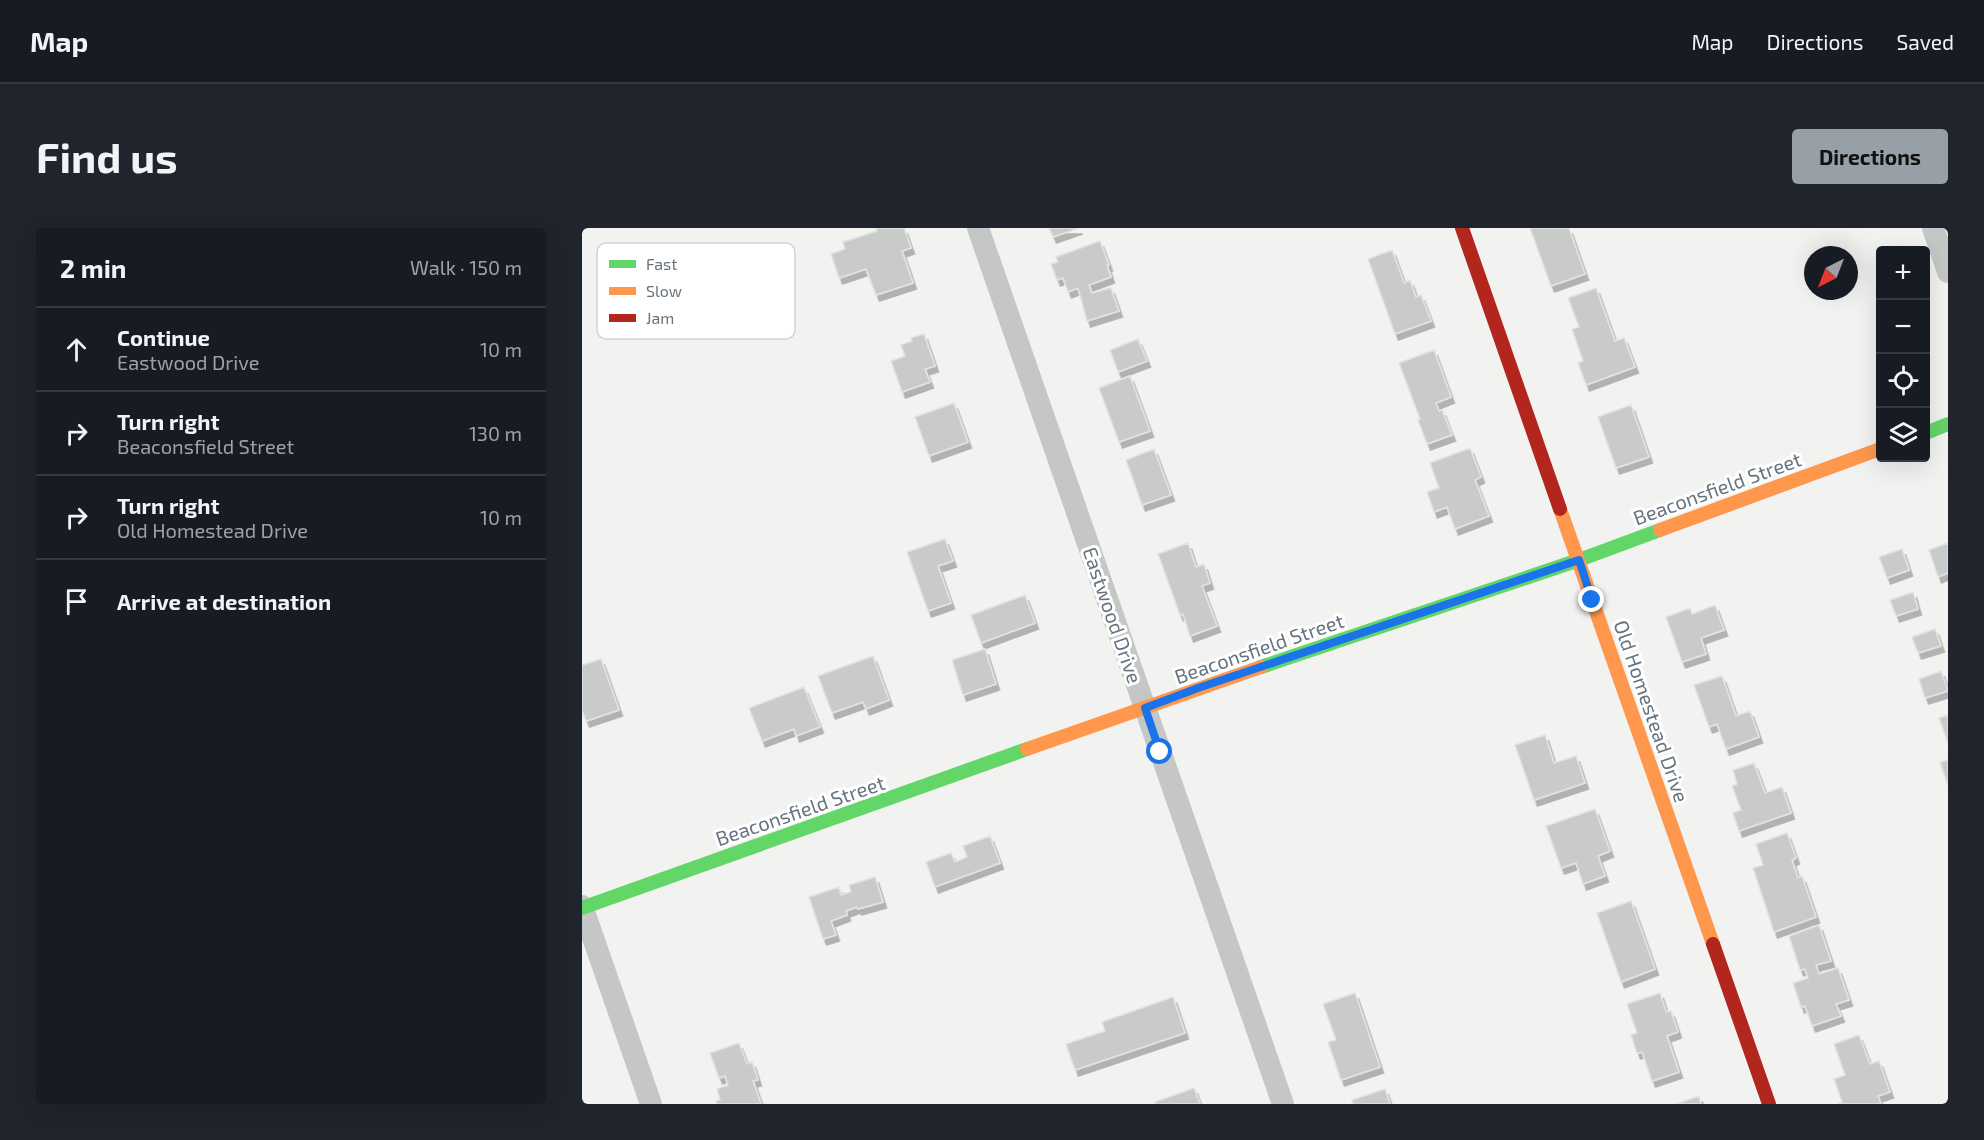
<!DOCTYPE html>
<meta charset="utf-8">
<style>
body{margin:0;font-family:"Exo 2",sans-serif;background:#20242c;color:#f1f3f6}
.controls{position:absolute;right:18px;top:18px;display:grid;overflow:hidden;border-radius:6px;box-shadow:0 6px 24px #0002}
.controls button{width:54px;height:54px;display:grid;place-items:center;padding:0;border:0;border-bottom:2px solid #363941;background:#171b24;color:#f1f3f6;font:30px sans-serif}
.compass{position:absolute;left:1222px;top:18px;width:54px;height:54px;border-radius:50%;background:#171b24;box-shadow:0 6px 24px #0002;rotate:222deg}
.stop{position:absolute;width:18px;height:18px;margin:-14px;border:4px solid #1a73e8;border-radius:50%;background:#fff}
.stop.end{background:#1a73e8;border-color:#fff;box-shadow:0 2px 6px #0008}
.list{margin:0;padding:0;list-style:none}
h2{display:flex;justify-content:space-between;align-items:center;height:78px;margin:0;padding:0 24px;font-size:26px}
h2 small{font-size:20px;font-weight:400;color:#9ea1a6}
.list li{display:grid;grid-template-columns:39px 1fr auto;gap:18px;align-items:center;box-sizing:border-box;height:84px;padding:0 24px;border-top:2px solid #363941}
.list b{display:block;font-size:22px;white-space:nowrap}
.list p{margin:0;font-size:20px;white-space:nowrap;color:#9ea1a6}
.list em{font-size:20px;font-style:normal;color:#9ea1a6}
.icon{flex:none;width:33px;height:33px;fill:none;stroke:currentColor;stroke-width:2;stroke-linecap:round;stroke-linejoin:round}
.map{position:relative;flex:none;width:1366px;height:876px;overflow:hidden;border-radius:6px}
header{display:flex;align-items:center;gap:36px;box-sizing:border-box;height:84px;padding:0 30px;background:#171b24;border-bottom:2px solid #363941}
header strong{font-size:28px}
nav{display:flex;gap:33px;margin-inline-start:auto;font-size:21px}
.intro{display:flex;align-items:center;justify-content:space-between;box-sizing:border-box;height:144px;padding:0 36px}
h1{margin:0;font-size:42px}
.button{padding:15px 27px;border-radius:6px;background:#97a0a6;color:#111;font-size:21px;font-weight:700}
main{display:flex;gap:36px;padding:0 36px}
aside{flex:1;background:#171b24;border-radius:6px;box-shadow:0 6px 24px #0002}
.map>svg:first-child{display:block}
.building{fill:#c9cbcb;stroke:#e2e2e1;stroke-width:1.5;filter:url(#shadow)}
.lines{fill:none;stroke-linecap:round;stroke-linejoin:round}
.street{stroke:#c5c7c7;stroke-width:22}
.fast{stroke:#63d668;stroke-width:14}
.slow{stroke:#ff974d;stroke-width:14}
.jam{stroke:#b3261e;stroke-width:14}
.route{stroke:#1a73e8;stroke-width:8}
.labels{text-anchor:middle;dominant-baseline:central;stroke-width:6;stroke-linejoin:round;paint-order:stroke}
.street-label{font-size:20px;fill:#66737e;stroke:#fff}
.key{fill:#fff;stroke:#d1d5d8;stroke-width:1.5}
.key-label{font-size:16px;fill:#66737e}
</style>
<header>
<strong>Map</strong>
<nav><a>Map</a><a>Directions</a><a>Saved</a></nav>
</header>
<div class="intro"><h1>Find us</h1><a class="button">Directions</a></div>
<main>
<aside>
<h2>2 min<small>Walk · 150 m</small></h2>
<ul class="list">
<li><svg class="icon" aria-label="ahead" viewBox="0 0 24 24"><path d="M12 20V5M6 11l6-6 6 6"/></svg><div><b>Continue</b><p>Eastwood Drive</p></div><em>10 m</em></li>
<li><svg class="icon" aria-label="right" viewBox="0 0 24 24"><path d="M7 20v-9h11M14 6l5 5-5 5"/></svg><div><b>Turn right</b><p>Beaconsfield Street</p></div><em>130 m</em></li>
<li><svg class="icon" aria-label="right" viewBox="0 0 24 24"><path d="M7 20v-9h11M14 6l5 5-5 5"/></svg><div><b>Turn right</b><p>Old Homestead Drive</p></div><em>10 m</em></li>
<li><svg class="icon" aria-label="arrive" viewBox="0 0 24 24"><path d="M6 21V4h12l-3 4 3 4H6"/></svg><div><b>Arrive at destination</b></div></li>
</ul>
</aside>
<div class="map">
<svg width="1366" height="876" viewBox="0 0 1366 876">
<defs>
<filter id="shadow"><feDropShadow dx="3.5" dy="6" stdDeviation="0" flood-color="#0004"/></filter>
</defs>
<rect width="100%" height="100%" fill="#f2f3f1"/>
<path class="building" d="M 294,0 L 322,0 L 329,20 L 320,23 L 331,55 L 294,67 L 284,41 L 257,50 L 249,26 L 263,21 L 261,14 L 295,3 Z
M 467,0 L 497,0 L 471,9 Z
M 948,0 L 987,0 L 1003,46 L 969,58 Z
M 518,13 L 527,37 L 525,37 L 529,49 L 507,57 L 510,65 L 529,60 L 537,83 L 505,93 L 496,60 L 486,64 L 481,50 L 475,52 L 469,36 L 476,34 L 474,29 Z
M 810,22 L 822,55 L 828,52 L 834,69 L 839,67 L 849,93 L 813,106 L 786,31 Z
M 1014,60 L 1033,113 L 1042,110 L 1053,139 L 1004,157 L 996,135 L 1001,133 L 990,101 L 997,99 L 986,70 Z
M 342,106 L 353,138 L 343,141 L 348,154 L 320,164 L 309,133 L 323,128 L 319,117 L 330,113 L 329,110 Z
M 556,111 L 565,133 L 536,144 L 528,122 Z
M 852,122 L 869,169 L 854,175 L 857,183 L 860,182 L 870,207 L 845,216 L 836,192 L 838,191 L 817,135 Z
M 548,148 L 568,203 L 537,214 L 517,160 Z
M 372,175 L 386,214 L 347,228 L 333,189 Z
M 1049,177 L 1067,229 L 1034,240 L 1016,189 Z
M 888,220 L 899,249 L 893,252 L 907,288 L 873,301 L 865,279 L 852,284 L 845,264 L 857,260 L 848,235 Z
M 572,221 L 589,267 L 560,277 L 544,232 Z
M 363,311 L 371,333 L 356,338 L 369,375 L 346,383 L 325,324 Z
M 606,315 L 614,339 L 622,336 L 628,355 L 620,358 L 635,398 L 608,408 L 601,386 L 598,387 L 576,326 Z
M 1366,315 L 1366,345 L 1356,349 L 1347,322 Z
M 1320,321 L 1327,342 L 1305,350 L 1297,329 Z
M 1331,364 L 1336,381 L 1314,388 L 1308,372 Z
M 443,367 L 453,395 L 399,415 L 389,387 Z
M 1133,377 L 1142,402 L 1119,410 L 1124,426 L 1100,434 L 1084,389 L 1108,380 L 1110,386 Z
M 1353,401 L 1359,418 L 1336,425 L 1330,409 Z
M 403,421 L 414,456 L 381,467 L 370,432 Z
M 291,428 L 307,472 L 284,481 L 281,474 L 250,485 L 236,448 Z
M 19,431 L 37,482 L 4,493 L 0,482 L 0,437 Z
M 1359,443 L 1366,463 L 1343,470 L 1337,451 Z
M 1140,448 L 1154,488 L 1168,483 L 1177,509 L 1144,521 L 1135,496 L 1127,499 L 1112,457 Z
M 222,459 L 238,499 L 214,508 L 212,501 L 180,513 L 167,480 Z
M 1366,487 L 1366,515 L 1357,490 Z
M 963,507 L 972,535 L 994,528 L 1003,555 L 952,572 L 933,517 Z
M 1366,532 L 1366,555 L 1365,555 L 1358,534 Z
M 1172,535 L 1183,565 L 1200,559 L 1209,585 L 1157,603 L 1151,585 L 1159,582 L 1150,558 L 1155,556 L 1151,542 Z
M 1013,581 L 1028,623 L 1016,628 L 1023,648 L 1001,656 L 994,635 L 979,640 L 964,598 Z
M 1205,605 L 1214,630 L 1210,632 L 1216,650 L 1220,648 L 1234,689 L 1192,704 L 1171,640 L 1181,637 L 1174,616 Z
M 408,608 L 418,635 L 353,659 L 344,634 L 369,625 L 373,634 L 385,629 L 381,618 Z
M 293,649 L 301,674 L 276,681 L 275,679 L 264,683 L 265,687 L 249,693 L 254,707 L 241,711 L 227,669 L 257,659 L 259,667 L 269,664 L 267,657 Z
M 1049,673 L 1073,741 L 1039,754 L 1015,685 Z
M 1237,697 L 1249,733 L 1234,737 L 1237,746 L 1256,740 L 1267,772 L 1254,776 L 1259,788 L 1230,798 L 1223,778 L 1219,779 L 1211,755 L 1226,750 L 1223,741 L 1218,742 L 1207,708 Z
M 773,765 L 798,839 L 759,852 L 746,814 L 754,812 L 741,776 Z
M 1078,765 L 1084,784 L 1089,783 L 1096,804 L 1085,808 L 1097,844 L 1070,853 L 1060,824 L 1055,825 L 1049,807 L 1055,805 L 1045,776 Z
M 591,769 L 603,805 L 493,842 L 484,816 L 523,803 L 520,794 Z
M 1277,807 L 1288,836 L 1297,833 L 1308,864 L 1296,868 L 1299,876 L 1256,876 L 1260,874 L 1252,851 L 1263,847 L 1252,816 Z
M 157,815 L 165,836 L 170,834 L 176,852 L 171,853 L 179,876 L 135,876 L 134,873 L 138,872 L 135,861 L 146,857 L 143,848 L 137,850 L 128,825 Z
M 612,860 L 618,876 L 574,876 L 573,874 Z
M 803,861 L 808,876 L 771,876 L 770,872 Z
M 1117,868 L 1119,876 L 1094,876 Z"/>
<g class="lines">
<path class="street" d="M 396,0 L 701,876
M 1351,0 L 1366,44
M 0,678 L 69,876"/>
<path class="fast" d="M 1344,205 L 1366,196
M 679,439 L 997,332 L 1078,302
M 0,680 L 445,521"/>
<path class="slow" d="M 978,281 L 1131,716
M 1078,302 L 1298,221
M 445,521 L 679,439"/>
<path class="jam" d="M 880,0 L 978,281
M 1131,716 L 1187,876"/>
</g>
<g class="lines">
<path class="route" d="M 578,524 L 563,480 L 616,460 L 997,332 L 1010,372"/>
</g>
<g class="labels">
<g class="street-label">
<text transform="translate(1135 260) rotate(-20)">Beaconsfield Street</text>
<text transform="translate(531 387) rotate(71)">Eastwood Drive</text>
<text transform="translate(677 420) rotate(-19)">Beaconsfield Street</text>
<text transform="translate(1070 483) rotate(71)">Old Homestead Drive</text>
<text transform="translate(218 582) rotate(-19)">Beaconsfield Street</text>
</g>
</g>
<rect x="15" y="15" width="198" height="96" rx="9" class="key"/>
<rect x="27" y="32" width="27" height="8" fill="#63d668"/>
<rect x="27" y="59" width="27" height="8" fill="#ff974d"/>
<rect x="27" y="86" width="27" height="8" fill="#b3261e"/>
<g class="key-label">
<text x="64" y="42">Fast</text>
<text x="64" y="69">Slow</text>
<text x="64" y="96">Jam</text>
</g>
</svg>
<div class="controls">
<button>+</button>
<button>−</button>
<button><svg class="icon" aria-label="locate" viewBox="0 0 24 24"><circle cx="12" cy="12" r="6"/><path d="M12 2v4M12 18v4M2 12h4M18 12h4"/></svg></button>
<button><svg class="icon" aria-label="layers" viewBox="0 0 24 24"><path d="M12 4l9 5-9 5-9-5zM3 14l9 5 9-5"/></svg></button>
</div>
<svg class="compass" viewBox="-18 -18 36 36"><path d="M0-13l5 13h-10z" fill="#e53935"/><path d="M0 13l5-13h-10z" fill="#9ea1a6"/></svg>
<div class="stop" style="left:578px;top:524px"></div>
<div class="stop end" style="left:1010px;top:372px"></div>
</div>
</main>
